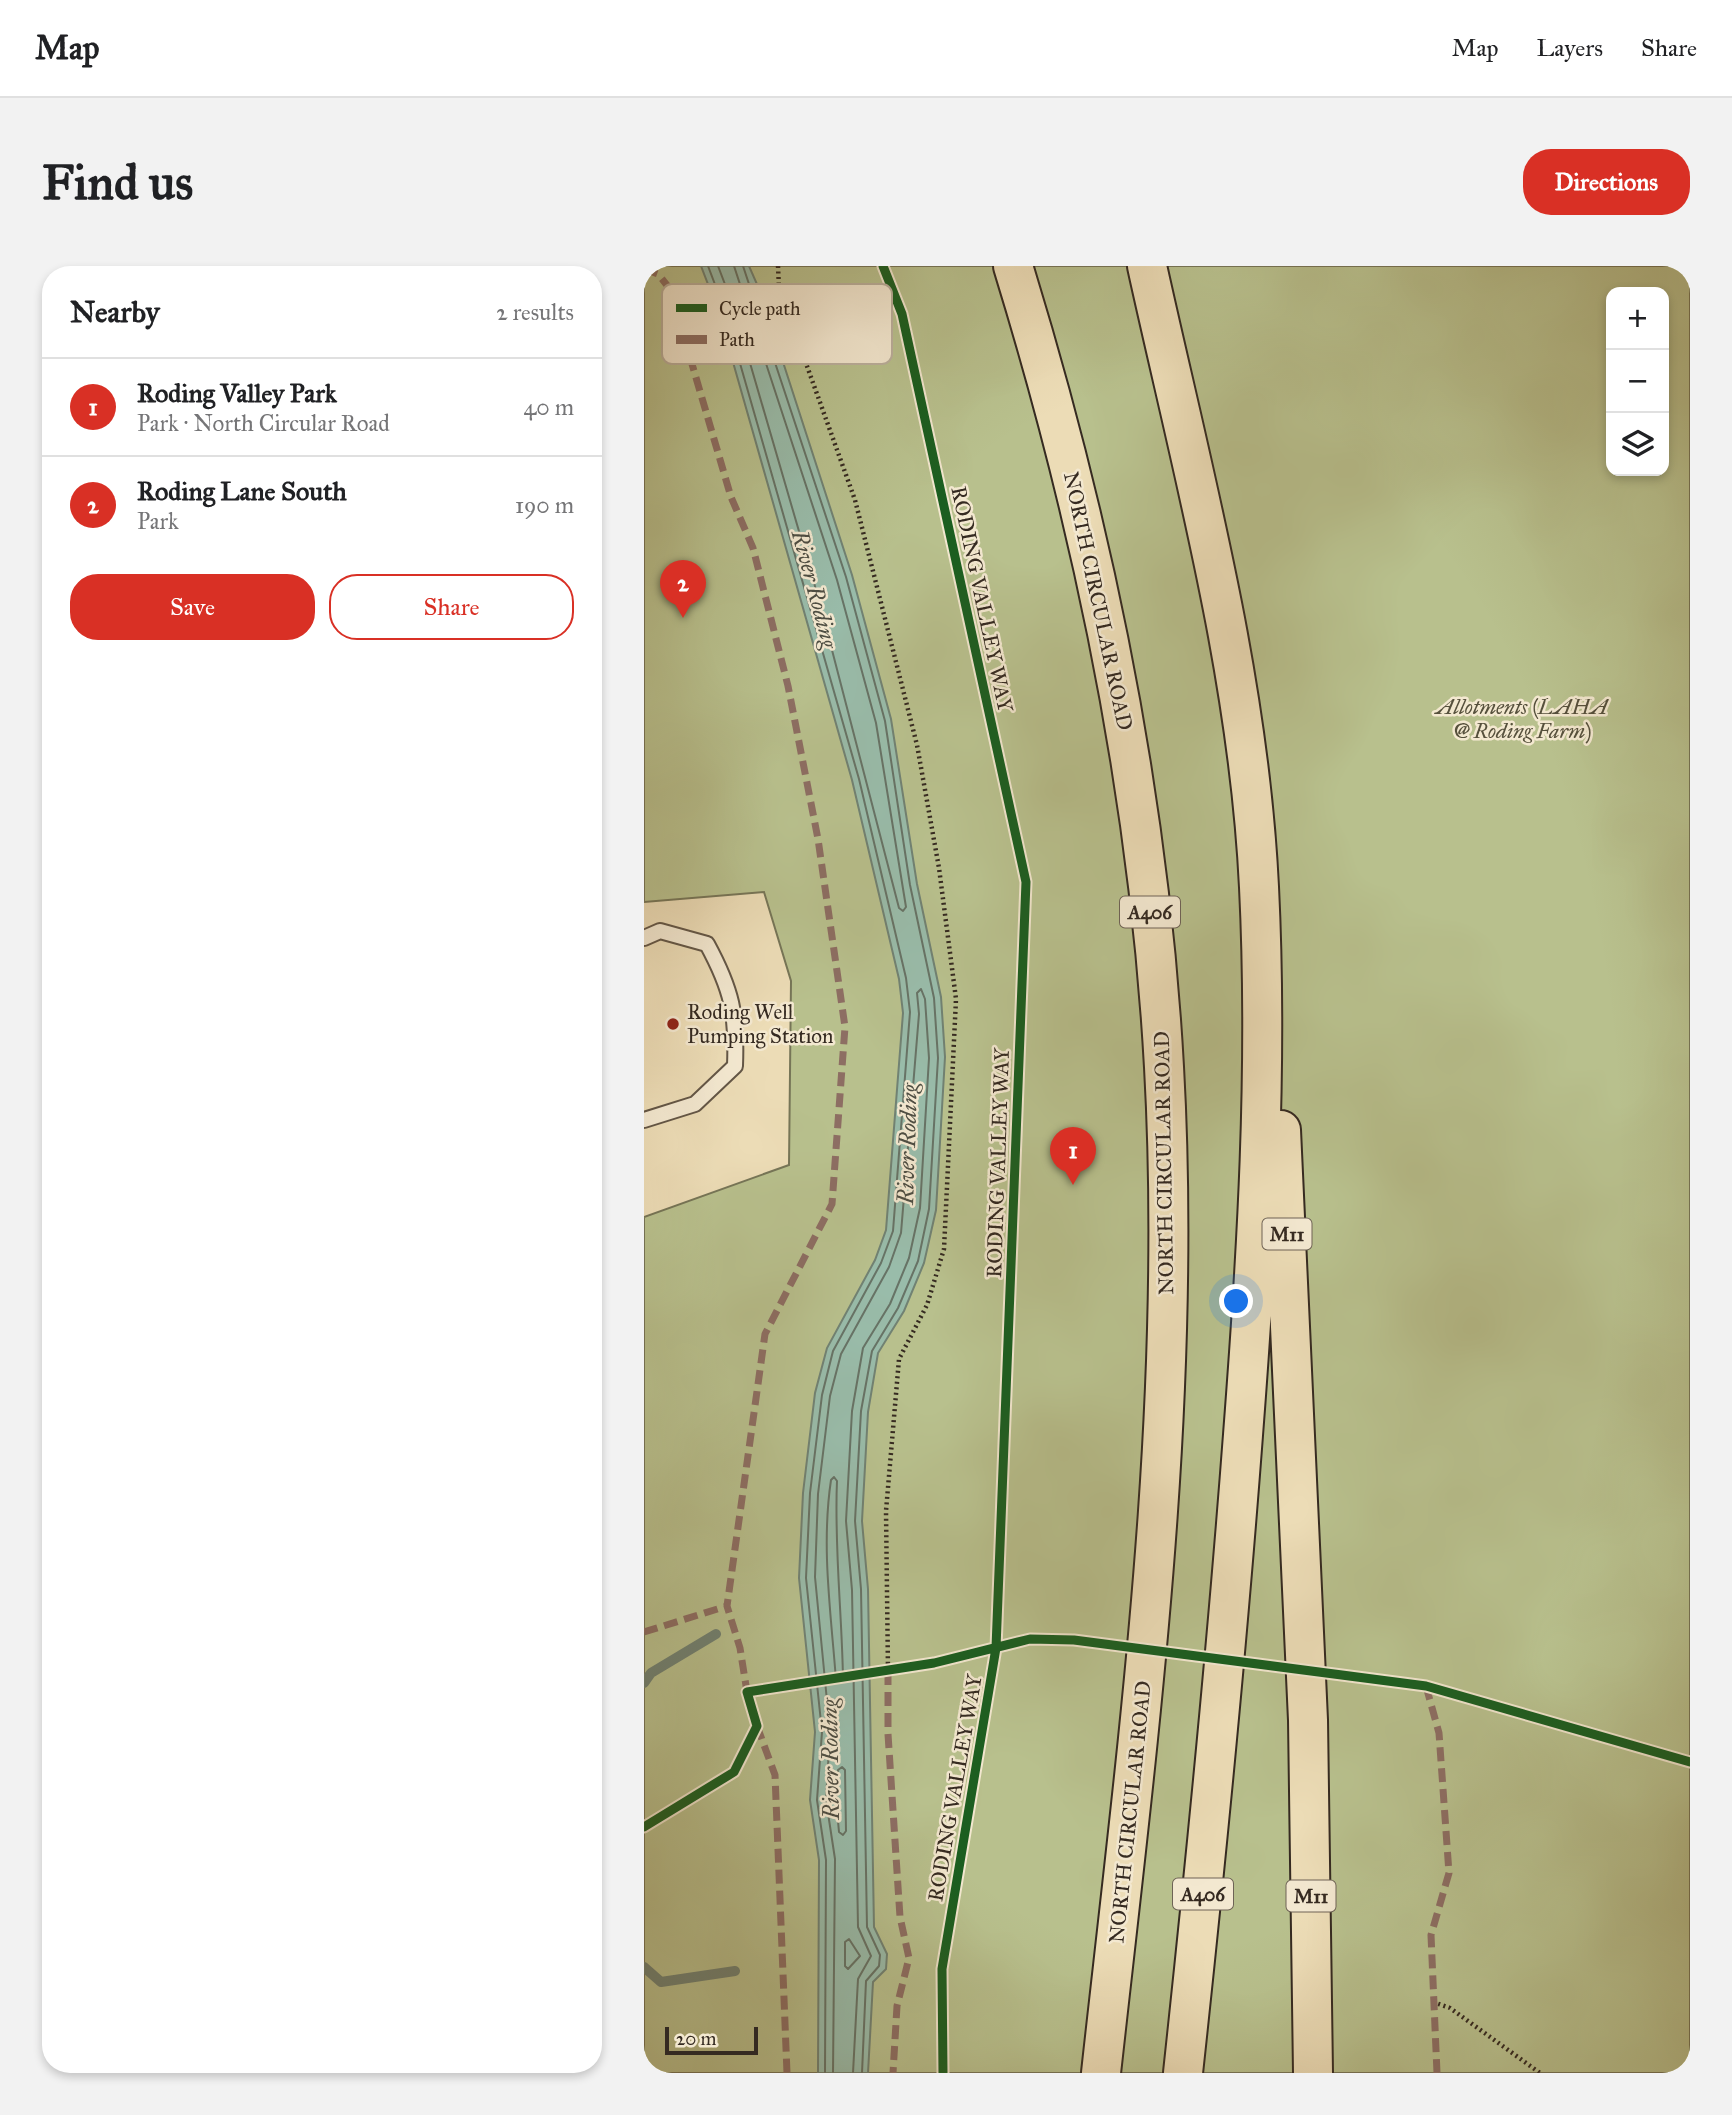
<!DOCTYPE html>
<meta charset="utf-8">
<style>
body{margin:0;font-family:"IM FELL Great Primer",serif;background:#f2f2f2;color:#202124}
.controls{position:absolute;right:21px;top:21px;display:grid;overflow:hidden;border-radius:14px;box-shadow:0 4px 10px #0003}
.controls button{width:63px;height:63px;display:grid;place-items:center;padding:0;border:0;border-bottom:2px solid #e0e0e0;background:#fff;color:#202124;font:35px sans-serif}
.scale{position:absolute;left:21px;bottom:18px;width:93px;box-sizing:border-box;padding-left:7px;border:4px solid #352a21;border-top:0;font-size:19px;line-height:24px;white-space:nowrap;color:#352a21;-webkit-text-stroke:5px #f3e8d0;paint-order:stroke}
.you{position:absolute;left:593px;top:1036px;width:24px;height:24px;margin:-18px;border:5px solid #fff;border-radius:50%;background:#1a73e8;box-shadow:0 0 0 10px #1a73e833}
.badge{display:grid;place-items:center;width:46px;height:46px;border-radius:50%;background:#d93025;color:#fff;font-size:23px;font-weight:700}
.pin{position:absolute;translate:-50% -58px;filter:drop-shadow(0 2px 4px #0008)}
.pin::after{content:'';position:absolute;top:37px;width:24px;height:21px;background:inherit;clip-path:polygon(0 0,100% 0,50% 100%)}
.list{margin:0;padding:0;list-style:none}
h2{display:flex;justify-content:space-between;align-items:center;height:91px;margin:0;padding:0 28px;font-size:30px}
h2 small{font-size:23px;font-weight:400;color:#757577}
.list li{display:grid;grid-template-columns:46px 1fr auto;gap:21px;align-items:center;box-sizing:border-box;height:98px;padding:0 28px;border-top:2px solid #e0e0e0}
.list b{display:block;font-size:26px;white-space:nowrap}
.list p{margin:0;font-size:23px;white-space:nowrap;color:#757577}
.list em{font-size:23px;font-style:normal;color:#757577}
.actions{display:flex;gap:14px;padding:21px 28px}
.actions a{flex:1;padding:16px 0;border:2px solid #d93025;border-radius:28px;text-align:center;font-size:24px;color:#d93025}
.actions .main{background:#d93025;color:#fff}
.icon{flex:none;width:38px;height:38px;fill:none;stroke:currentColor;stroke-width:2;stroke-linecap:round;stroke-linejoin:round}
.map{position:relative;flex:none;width:1046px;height:1807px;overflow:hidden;border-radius:28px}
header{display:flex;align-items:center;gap:42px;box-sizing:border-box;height:98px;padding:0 35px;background:#fff;border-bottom:2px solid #e0e0e0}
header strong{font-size:33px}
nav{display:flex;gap:38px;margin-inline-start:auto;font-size:24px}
.intro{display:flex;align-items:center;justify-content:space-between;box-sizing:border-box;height:168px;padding:0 42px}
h1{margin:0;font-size:49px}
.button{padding:18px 32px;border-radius:28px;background:#d93025;color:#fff;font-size:24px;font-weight:700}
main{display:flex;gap:42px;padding:0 42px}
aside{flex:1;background:#fff;border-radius:28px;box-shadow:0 4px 10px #0003}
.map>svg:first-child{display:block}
.green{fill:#b8c08d;stroke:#767557;stroke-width:2;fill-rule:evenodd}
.water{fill:#99bcaa;stroke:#718273;stroke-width:2}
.pier{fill:#ecdcb6}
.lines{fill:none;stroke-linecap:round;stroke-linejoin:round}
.shore{stroke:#677366;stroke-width:2}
.stream{stroke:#718273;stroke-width:10}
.lane-casing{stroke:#635646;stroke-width:18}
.highway-casing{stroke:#352a21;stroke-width:42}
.path{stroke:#352a21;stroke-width:4.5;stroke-dasharray:2 3.5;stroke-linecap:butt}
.lane{stroke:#f3e8d0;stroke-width:14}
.highway{stroke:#ecdcb6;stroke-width:38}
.quiet{stroke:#8d6e63;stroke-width:7;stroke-dasharray:14 7;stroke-linecap:butt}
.cycleway-casing{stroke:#f3e8d0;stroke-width:13}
.cycleway{stroke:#1b5e20;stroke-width:9}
.poi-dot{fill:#8f2418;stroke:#f3e8d0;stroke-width:2.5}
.labels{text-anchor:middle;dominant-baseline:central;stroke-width:5;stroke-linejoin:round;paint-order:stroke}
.shield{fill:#f3e8d0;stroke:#6e6356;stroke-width:2}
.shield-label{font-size:19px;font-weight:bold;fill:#352a21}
.street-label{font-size:21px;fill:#352a21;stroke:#f3e8d0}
.park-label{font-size:21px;font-style:italic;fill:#56503c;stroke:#f3e8d0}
.poi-label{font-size:21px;fill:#352a21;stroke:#f3e8d0;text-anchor:start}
.water-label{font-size:23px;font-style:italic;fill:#4e4e43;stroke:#f3e8d0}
.key{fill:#f3e8d0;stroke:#baaf9c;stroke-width:2}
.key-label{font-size:19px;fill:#352a21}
</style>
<header>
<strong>Map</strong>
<nav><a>Map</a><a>Layers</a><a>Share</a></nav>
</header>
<div class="intro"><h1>Find us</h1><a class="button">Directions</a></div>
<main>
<aside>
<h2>Nearby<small>2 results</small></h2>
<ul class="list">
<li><span class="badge">1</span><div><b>Roding Valley Park</b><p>Park · North Circular Road</p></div><em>40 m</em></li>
<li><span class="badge">2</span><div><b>Roding Lane South</b><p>Park</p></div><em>190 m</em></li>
</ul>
<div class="actions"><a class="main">Save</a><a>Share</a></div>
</aside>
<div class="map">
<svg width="1046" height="1807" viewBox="0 0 1046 1807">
<rect width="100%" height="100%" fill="#ecdcb6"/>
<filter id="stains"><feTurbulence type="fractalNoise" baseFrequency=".00286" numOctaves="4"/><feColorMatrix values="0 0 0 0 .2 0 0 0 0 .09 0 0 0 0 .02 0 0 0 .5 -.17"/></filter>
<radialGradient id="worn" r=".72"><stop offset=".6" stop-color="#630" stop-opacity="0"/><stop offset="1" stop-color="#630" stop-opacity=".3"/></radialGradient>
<path class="green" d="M 0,0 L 1046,0 L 1046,1807 L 0,1807 L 0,951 L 145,899 L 147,715 L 120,626 L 0,636 ZM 967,26 L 1020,26 L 1020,205 L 967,205 Z"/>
<path class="water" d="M 57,0 L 105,0 L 116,25 L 208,309 L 247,453 L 273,618 L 297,731 L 301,791 L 292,944 L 280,997 L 260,1045 L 234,1087 L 224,1146 L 218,1255 L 224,1323 L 230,1661 L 243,1688 L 242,1703 L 229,1716 L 224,1807 L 174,1807 L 175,1594 L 166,1534 L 171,1466 L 155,1312 L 159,1227 L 171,1127 L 183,1082 L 231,994 L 242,964 L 259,747 L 255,713 L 208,514 L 75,47 Z"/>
<path class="pier" d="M 229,1402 L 229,1411 L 163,1422 L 163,1413 Z"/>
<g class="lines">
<path class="shore" d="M 64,0 L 81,45 L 215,513 L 262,712 L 266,746 L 249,965 L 237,997 L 189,1085 L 178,1129 L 166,1227 L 162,1312 L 178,1466 L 173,1534 L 182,1594 L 181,1807
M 74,0 L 90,42 L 175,334 L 255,642 L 259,645 L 262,641 L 232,457 L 193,314 L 90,0
M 99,0 L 202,311 L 241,455 L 266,619 L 290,732 L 294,792 L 285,943 L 274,995 L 254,1042 L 228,1085 L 217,1145 L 211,1255 L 217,1323 L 223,1661 L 236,1689 L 235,1700 L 222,1715 L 218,1807
M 190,1211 L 193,1215 C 190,1280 198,1347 199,1413 L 196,1416 L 192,1414 C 187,1347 177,1281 187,1214 Z
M 198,1501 L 201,1504 L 202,1565 L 199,1569 L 195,1566 L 192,1534 L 194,1504 Z
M 205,1673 L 216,1690 L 204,1703 L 201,1700 L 201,1676 Z
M 189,1807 L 191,1593 L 182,1534 L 186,1466 L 171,1311 L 174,1228 L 186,1130 L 197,1088 L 245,1001 L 257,967 L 275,748 L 273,727 L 277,723 L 281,733 L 285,792 L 276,942 L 265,992 L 246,1038 L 219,1082 L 208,1145 L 202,1255 L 208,1324 L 214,1661 L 227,1690 L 214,1713 L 209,1807"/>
<path class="stream" d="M 0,1417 L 7,1407 L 72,1368
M 0,1701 L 17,1716 L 91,1705"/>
<g class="lane-casing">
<path id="lane" d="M 0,672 L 16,665 L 63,678 C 88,724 93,748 91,800 L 51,838 L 0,854"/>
</g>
<g class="highway-casing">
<path id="highway" d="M 369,0 C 449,260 505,529 520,801 C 539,1138 494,1473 457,1807
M 503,0 C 548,204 605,411 615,621 C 624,803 613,987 599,1169 C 583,1382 562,1594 539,1807
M 637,864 L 664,1454 L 669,1807"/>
</g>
<path class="path" d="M 134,0 L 135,22 L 211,234 L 273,479 L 295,602 L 312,733 L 300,983 L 283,1039 L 255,1093 L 242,1245 L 244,1405
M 789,1736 L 806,1742 L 896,1807"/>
<use href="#lane" class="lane"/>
<use href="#highway" class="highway"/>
<path class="quiet" d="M 0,3 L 14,8 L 26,23 L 87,231 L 109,282 L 144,420 L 174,573 L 201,761 L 188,938 L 121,1068 L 83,1340 L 96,1382 L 103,1426
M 0,1366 L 83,1340
M 244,1405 L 244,1468 L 256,1651 L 265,1692 L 253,1740 L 249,1807
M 782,1420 L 795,1467 L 805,1607 L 787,1669 L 793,1807
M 113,1460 L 131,1509 L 143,1807"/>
<g class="cycleway-casing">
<path id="cycleway" d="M 239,0 L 258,48 L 382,616 L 352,1382 L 298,1703 L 299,1807
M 0,1561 L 90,1506 L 113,1460 L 103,1426 L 290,1397 L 386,1373 L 430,1374 L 782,1420 L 1046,1496"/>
</g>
<use href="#cycleway" class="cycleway"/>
</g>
<circle class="poi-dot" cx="29" cy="758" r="7"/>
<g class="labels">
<g class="shield">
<rect x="476" y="630.5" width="60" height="31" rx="5"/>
<rect x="618.5" y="952.5" width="49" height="31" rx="5"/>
<rect x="529" y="1612.5" width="60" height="31" rx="5"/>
<rect x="642.5" y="1614.5" width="49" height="31" rx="5"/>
</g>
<g class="shield-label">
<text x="506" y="646">A406</text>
<text x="643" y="968">M11</text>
<text x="559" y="1628">A406</text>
<text x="667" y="1630">M11</text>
</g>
<g class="street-label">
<text transform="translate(338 333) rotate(78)">RODING VALLEY WAY</text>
<text transform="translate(454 335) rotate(78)">NORTH CIRCULAR ROAD</text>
<text transform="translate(354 897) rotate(-88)">RODING VALLEY WAY</text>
<text transform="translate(520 897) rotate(-91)">NORTH CIRCULAR ROAD</text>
<text transform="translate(311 1522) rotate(-80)">RODING VALLEY WAY</text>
<text transform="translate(486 1546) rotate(-84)">NORTH CIRCULAR ROAD</text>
</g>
<g class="park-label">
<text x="878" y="441">Allotments (LAHA<tspan x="878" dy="24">@ Roding Farm)</tspan></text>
</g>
<g class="poi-label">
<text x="43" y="746">Roding Well<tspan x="43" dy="24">Pumping Station</tspan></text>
</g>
<g class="water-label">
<text transform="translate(171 323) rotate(75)">River Roding</text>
<text transform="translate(263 878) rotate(-88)">River Roding</text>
<text transform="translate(186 1493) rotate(-91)">River Roding</text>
</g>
</g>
<rect x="18" y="18" width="230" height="80" rx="10" class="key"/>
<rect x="32" y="38" width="31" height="8" fill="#1b5e20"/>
<rect x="32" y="69" width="31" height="9" fill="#8d6e63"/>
<g class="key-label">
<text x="75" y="49">Cycle path</text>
<text x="75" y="80">Path</text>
</g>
<rect width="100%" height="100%" filter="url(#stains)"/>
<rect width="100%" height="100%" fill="url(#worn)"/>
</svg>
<div class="controls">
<button>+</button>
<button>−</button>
<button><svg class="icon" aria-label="layers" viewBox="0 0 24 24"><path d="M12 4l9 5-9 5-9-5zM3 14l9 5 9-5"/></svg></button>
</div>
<div class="scale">20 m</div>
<div class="you"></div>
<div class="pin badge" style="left:429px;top:919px">1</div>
<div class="pin badge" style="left:39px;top:352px">2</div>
</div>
</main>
